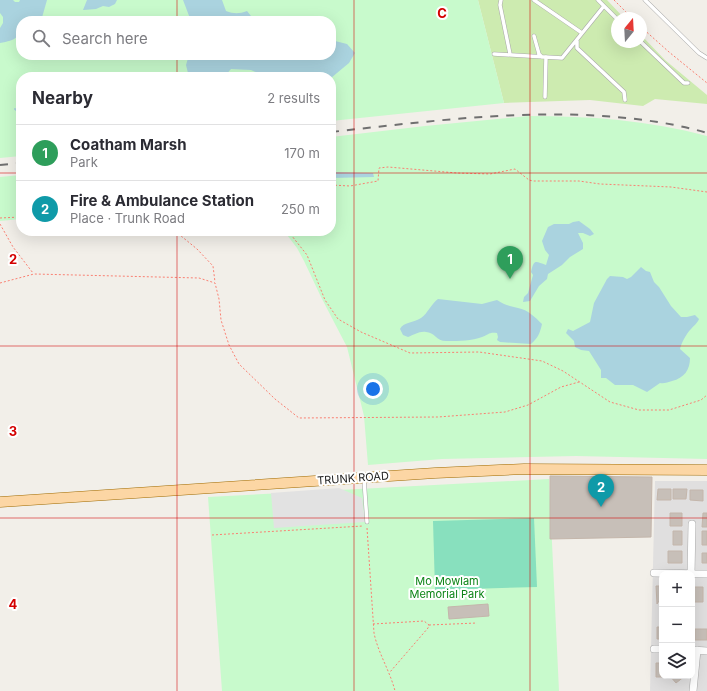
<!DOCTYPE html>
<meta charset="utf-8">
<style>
body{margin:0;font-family:Inter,sans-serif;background:#f2f2f3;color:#2b2b33}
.controls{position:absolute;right:12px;bottom:12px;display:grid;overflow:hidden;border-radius:8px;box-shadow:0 4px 16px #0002}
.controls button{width:36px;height:36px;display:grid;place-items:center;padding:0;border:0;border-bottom:1px solid #e1e1e2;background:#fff;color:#2b2b33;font:20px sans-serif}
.compass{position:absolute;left:611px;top:12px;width:36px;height:36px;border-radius:50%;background:#fff;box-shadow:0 4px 16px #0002;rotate:18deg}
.you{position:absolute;left:373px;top:389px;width:14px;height:14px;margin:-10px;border:3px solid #fff;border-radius:50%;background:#1a73e8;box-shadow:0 0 0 6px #1a73e833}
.badge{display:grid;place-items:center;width:26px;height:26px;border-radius:50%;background:#0f766e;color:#fff;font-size:13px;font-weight:700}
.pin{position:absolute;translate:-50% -33px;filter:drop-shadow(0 1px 2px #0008)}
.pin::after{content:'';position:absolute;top:21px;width:14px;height:12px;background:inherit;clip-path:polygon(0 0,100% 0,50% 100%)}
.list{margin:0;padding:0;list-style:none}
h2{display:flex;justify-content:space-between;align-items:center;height:52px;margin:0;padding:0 16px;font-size:17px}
h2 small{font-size:13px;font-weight:400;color:#7c7c81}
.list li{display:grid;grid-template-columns:26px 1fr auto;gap:12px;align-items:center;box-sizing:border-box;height:56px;padding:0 16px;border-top:1px solid #e1e1e2}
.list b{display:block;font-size:15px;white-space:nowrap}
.list p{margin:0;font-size:13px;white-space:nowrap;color:#7c7c81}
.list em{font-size:13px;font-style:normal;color:#7c7c81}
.icon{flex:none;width:22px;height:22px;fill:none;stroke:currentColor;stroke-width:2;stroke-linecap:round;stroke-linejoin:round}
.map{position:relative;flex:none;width:707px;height:691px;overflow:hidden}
.search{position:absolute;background:#fff;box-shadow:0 4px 16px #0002;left:16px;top:16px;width:320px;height:44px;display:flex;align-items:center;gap:10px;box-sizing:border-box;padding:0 14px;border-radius:16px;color:#7c7c81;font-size:15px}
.panel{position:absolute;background:#fff;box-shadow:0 4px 16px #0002;left:16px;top:72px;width:320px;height:164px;border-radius:16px}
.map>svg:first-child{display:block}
.residential{fill:#e0dfdf;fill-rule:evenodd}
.grass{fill:#cdebb0}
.park{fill:#c8facc;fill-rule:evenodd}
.pitch{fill:#88e0be}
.parking{fill:#e2e2e2}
.water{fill:#aad3df}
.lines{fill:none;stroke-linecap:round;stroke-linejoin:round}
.stream{stroke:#aad3df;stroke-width:2}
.building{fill:#c7bfb8;stroke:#c4b6ab}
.lane-casing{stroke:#a9a9a9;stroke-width:4.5}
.street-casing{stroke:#a9a9a9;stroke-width:8}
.primary-casing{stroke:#a06b00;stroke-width:11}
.path{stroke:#fa8072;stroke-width:1;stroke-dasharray:2 2;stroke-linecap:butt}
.lane{stroke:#fff;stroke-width:3.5}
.street{stroke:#fff;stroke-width:7}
.primary{stroke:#fcd6a4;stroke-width:10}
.rail{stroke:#707070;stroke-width:2;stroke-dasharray:8 8;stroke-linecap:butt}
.grid{fill:none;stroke:#d40000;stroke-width:1;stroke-opacity:0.55}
.labels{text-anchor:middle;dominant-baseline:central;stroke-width:4;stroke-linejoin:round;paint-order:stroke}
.street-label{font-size:11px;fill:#222;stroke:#fff}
.park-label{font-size:11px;fill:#0c8416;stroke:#fff}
.grid-label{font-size:13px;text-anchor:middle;font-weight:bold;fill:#d40000;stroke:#fff;stroke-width:4;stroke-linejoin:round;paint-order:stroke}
</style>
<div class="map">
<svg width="707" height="691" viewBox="0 0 707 691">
<rect width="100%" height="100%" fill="#f2efe9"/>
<path class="residential" d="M 655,481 L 707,481 L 707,691 L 650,691 ZM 662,574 L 692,574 L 692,676 L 662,676 Z"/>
<path class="grass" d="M 478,0 L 607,0 L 624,18 L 617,18 L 617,42 L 641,42 L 641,35 L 665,60 L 707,95 L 707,104 L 655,99 L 643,106 L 590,100 L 504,103 Z"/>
<path class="park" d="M 0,0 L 478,0 L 504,103 L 331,121 L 331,77 L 21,77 L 21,156 L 0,158 ZM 21,21 L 331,21 L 331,55 L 21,55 Z
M 529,116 C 589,116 648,120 707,136 L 707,459 L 576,456 L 442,459 L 368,465 L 364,416 L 347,347 L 321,297 L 304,261 L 297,248 L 284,231 L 331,231 L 331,137 L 425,126 Z
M 21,175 L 21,219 L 0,221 L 0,177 Z
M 549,479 L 559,691 L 222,691 L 208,497 Z"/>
<path class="pitch" d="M 534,518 L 537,587 L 435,590 L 433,521 Z"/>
<path class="parking" d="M 339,488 L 362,498 L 365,522 L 274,528 L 271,493 Z"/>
<path class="water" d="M 0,0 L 13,0 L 15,2 L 19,2 L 20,0 L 47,0 L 41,21 L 21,21 C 21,38 16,40 0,43 L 0,28 L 3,23 L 3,17 L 0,13 Z
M 87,0 L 117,0 L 115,4 L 109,7 L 103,6 L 96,9 L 83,10 Z
M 183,0 L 222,0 L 226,11 C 234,14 239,14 247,11 L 255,21 L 191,21 Z
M 335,41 L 347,44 L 355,53 L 349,63 L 331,78 L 267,77 L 251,70 L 231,69 L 224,77 L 189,77 L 186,65 L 189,55 L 331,55 L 331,42 Z
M 331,172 L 373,173 L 374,177 L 331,178 Z
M 579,221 L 590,229 L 594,234 L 590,236 L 583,233 L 578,233 L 583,243 L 583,249 L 570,257 L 562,265 L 548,274 L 547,279 L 539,286 L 530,301 L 523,302 L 524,297 L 528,293 L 533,275 L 531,272 C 534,259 535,261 546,265 L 549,255 L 545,250 L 542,241 L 548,227 L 554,224 L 569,224 L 573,222 Z
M 641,267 L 646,271 L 650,272 L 654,282 L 659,287 L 671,306 L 681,317 L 687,317 L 695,315 L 699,319 C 697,324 694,325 691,329 C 686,334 681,344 680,349 L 690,358 C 690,370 684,378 672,381 C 668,382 664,384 660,383 L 647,392 L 633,385 L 615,385 L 606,378 L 601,378 L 601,370 L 589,351 L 581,350 L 575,347 L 574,341 L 566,333 L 568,329 L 573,331 L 590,322 L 594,303 L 607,279 L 610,276 L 623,277 L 627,279 L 631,277 Z
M 438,299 L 482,304 L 497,300 C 504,305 510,306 518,308 C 528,310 535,317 542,324 C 540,333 538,338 531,344 L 500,342 L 497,340 L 498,337 L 497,333 C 488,332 489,335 482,337 C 472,341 459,341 448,341 C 436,342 435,332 426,332 C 419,331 414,335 408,337 L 403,335 L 400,329 C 403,322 414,323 421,318 C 428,313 431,304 438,299 Z"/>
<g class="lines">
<path class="stream" d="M 15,109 L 21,114"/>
</g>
<path class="building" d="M 550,476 L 652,477 L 651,537 L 550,539 Z
M 658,489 L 671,489 L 671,500 L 657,500 Z
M 673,489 L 687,489 L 686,499 L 673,499 Z
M 690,490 L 703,490 L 703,501 L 690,500 Z
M 670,513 L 682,513 L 682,526 L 670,526 Z
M 703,513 L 707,513 L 707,527 L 702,527 Z
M 673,531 L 682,531 L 682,545 L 673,545 Z
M 702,531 L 707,531 L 707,545 L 702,545 Z
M 668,551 L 682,551 L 682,563 L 668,563 Z
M 702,553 L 707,553 L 707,563 L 702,563 Z
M 656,586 L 662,586 L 662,601 L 659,601 L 657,604 Z
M 692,587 L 703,587 L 703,602 L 692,602 Z
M 488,604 L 489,616 L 449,619 L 448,607 Z
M 657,627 L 662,627 L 662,639 L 657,639 Z
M 695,629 L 707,629 L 707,640 L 695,640 Z
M 656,663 L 662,663 L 662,677 L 656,677 Z
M 670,676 L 685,676 L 676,683 Z"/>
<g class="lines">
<g class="lane-casing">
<path id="lane" d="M 501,0 L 500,5 L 510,54
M 534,0 L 582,33
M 598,0 L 617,19
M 645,0 L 699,53 L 707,58
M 534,36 L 539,54 L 542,57
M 577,41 L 577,48 L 624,92 L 625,100
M 641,42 L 684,83 L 688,83
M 494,54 L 562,58 L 604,6
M 545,97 L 546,57
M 364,479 L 367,522"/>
</g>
<g class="street-casing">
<path id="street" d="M 654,573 L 707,574
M 691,574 L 692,524
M 654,649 L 662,649
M 692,650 L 707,651
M 693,691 L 697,650"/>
</g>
<g class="primary-casing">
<path id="primary" d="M 0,502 L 435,473 L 524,469 L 707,470"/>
</g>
<path class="path" d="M 614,0 L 632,18
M 641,27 L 669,52 L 707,83
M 331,185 L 350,186 L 378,181 L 379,168 L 388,167 L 457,173 L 490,174 L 515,169 L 529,180 L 533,181 L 579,181 L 600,184 L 671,187 L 707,192
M 0,218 L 21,217
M 0,224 L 13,247 L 33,273
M 175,231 L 197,249 L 213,266 L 215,282
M 288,231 L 307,255 L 325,300 L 338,319 L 361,332 L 410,353 L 479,352 L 542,361 L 563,371 L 610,402 L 639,410 L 669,410 L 701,400 L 707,395
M 0,283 L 34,274 L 199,278 L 215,283 L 219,299 L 221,320 L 229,345 L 239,364 L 275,399 L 299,418 L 438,417 L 505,412 L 528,405 L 561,387 L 579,382
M 367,528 L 374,633 C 378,653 390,671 395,691
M 212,535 L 363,526
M 373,624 L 424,621 L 429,625 L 428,628 L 390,672
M 429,625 L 477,623"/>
<use href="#lane" class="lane"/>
<use href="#street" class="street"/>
<use href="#primary" class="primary"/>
<path class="rail" d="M 331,132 C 432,121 534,107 636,119 C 660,122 684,126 707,133
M 0,165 L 21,163"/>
</g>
<path class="grid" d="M 177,0 L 177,21M 354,0 L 354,691M 530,0 L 530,691M 177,55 L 177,77M 0,173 L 21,173M 331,173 L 707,173M 177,231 L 177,691M 0,346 L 707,346M 0,518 L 707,518"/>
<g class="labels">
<g class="street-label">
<text transform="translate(353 478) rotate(-4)">TRUNK ROAD</text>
</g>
<g class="park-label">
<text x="447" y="581">Mo Mowlam<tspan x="447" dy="13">Memorial Park</tspan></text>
</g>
</g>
<g class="grid-label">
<text x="442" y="18">C</text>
<text x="13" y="264">2</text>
<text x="13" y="436">3</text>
<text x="13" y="609">4</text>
</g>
</svg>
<div class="controls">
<button>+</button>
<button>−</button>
<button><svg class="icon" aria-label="layers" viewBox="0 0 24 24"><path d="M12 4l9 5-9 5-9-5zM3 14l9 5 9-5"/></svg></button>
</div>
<svg class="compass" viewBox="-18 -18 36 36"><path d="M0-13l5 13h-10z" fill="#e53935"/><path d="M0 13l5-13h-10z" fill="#7c7c81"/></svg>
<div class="you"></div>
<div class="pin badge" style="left:510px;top:279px;background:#2e9e5b">1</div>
<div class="pin badge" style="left:601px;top:507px;background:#0f9aa8">2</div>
<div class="search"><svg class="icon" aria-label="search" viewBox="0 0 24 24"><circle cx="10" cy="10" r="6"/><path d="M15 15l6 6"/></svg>Search here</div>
<section class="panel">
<h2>Nearby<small>2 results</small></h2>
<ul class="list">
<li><span class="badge" style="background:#2e9e5b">1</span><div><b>Coatham Marsh</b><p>Park</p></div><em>170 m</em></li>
<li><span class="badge" style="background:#0f9aa8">2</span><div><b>Fire &amp; Ambulance Station</b><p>Place · Trunk Road</p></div><em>250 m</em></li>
</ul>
</section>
</div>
